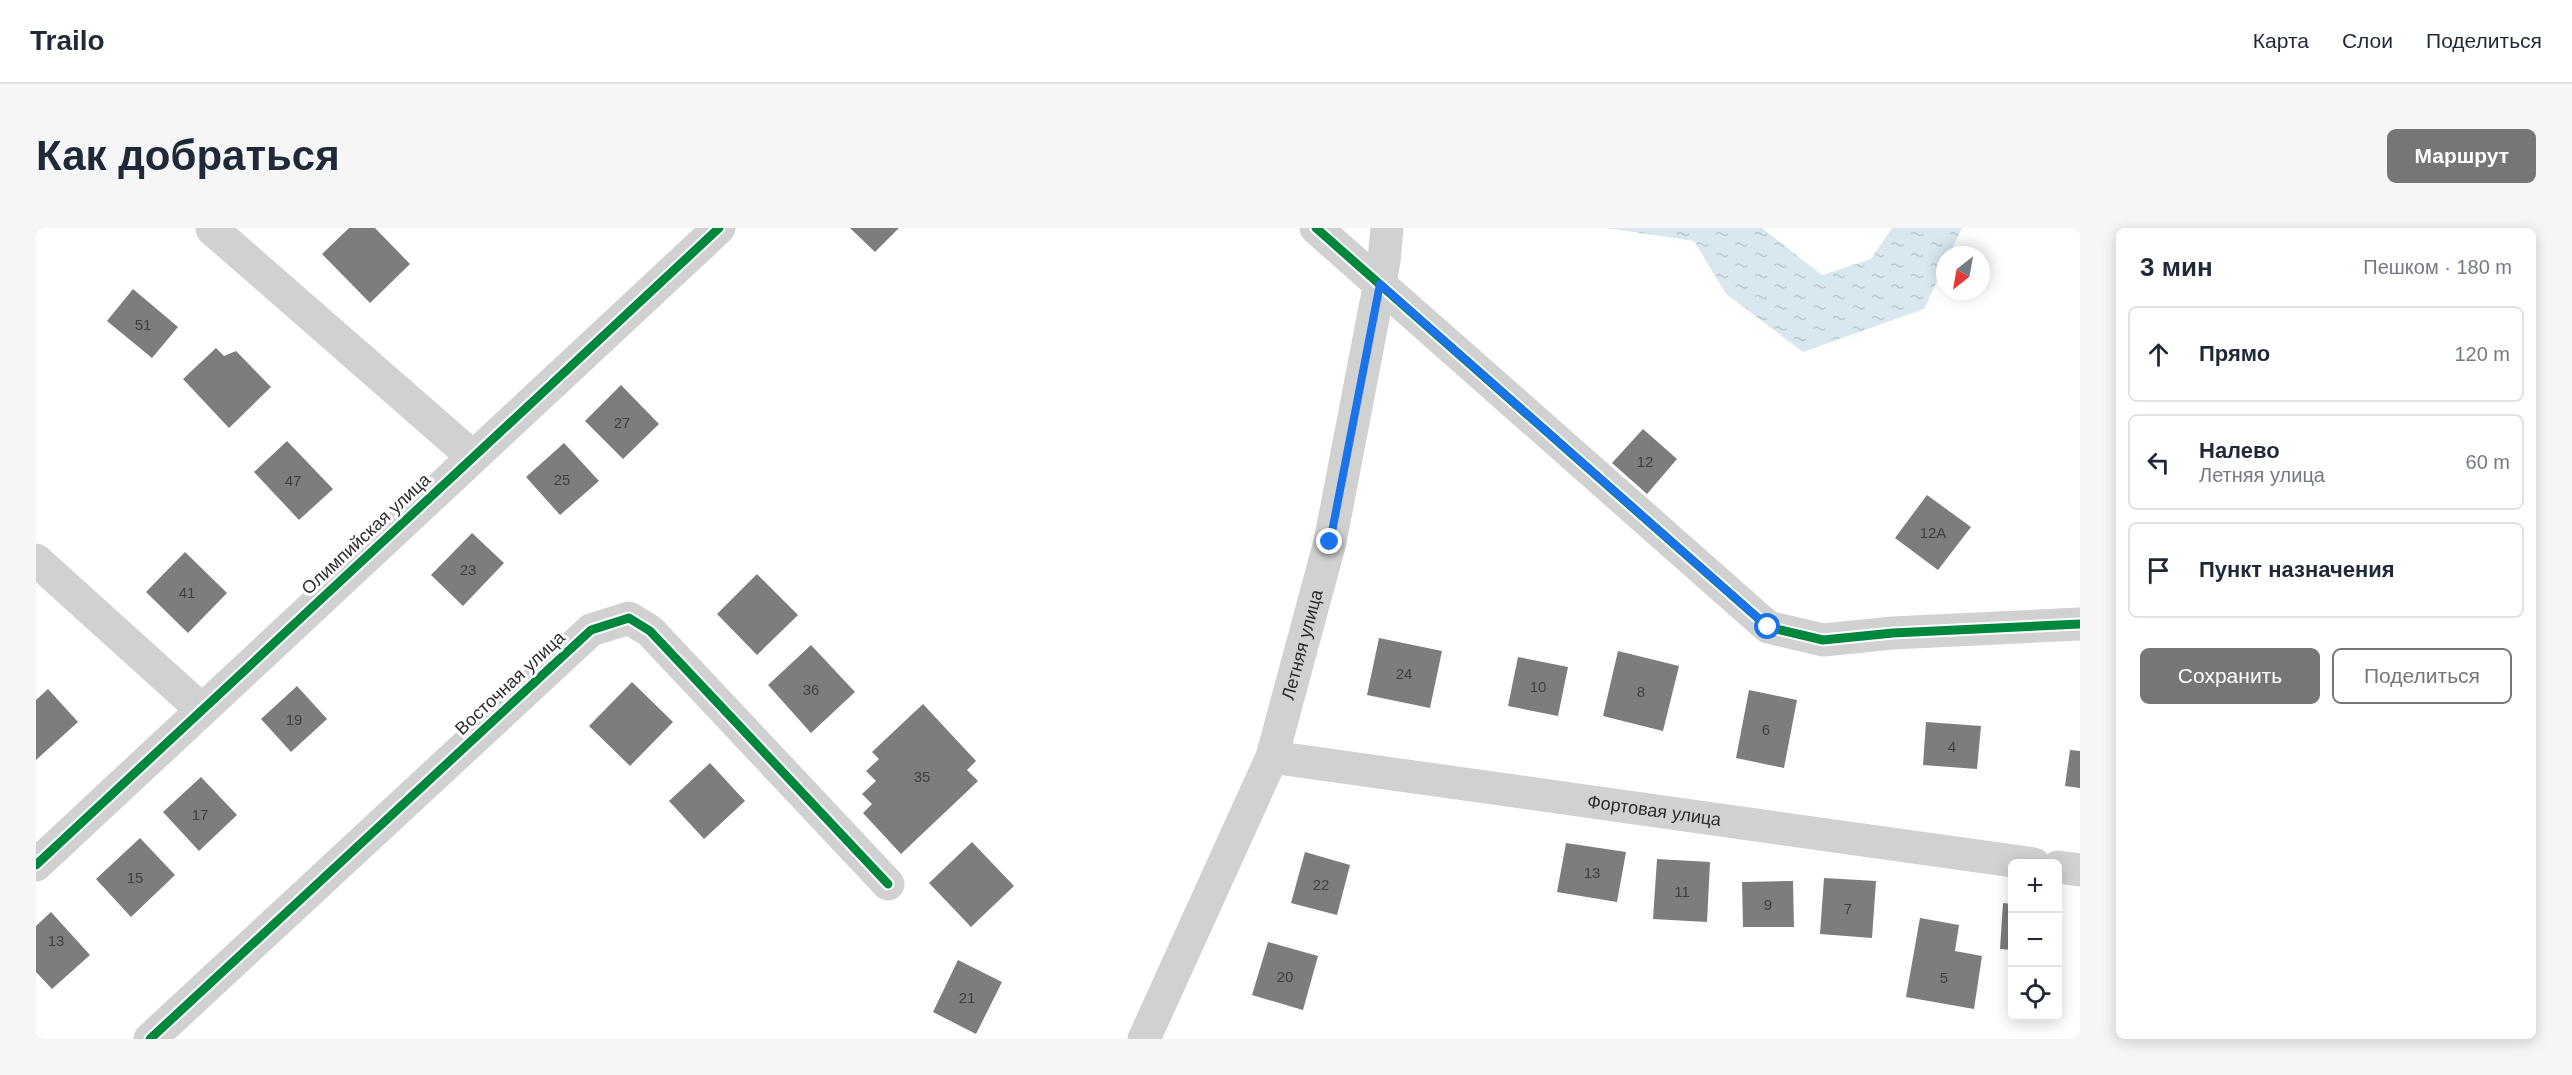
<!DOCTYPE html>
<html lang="ru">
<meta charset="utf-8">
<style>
body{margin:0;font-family:Arial,sans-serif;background:#f6f6f7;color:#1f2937}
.controls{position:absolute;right:18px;bottom:18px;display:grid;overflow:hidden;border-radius:9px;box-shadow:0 3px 15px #0003}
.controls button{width:54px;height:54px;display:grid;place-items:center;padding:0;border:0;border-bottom:2px solid #e0e1e3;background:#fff;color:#1f2937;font:30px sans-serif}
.compass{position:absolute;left:1900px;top:18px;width:54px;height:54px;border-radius:50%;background:#fff;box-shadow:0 3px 15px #0003;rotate:211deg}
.stop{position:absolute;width:18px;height:18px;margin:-14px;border:4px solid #1a73e8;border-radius:50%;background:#fff}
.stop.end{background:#1a73e8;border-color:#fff;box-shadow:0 2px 6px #0008}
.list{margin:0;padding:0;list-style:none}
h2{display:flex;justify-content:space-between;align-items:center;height:78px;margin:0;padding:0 24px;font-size:26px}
h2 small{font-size:20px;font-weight:400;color:#747a83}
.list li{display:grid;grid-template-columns:39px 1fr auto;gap:18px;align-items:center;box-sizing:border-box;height:96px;margin:0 12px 12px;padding:0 12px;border:2px solid #e0e1e3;border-radius:9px}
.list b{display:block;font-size:22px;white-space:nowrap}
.list p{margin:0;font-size:20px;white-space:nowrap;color:#747a83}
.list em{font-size:20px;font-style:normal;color:#747a83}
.actions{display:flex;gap:12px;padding:18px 24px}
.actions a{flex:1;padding:14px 0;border:2px solid #767676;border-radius:9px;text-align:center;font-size:21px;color:#767676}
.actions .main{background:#767676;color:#fff}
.icon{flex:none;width:33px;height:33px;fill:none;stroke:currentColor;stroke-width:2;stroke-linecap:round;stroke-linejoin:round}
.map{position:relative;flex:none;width:2044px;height:811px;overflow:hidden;border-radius:9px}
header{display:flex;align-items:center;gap:36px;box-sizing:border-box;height:84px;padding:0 30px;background:#fff;border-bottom:2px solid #e0e1e3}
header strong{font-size:28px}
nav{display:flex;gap:33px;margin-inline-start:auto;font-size:21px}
.intro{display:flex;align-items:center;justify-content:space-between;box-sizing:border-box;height:144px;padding:0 36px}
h1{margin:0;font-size:42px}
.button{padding:15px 27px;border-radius:9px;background:#767676;color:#fff;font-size:21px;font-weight:700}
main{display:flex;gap:36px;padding:0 36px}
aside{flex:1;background:#fff;border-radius:9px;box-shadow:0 3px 15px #0003}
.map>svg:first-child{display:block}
.water{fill:url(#water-ripples)}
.building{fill:#7d7d7d}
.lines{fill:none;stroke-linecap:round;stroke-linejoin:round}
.minor{stroke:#d1d1d1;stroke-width:33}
.cycleway-casing{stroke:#fff;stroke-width:13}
.cycleway{stroke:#00873e;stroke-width:9}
.route{stroke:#1a73e8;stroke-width:8}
.labels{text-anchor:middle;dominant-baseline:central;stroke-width:6;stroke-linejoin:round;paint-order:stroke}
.number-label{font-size:15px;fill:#404040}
.street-label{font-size:18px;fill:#2c2c2c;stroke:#fff}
</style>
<header>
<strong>Trailo</strong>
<nav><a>Карта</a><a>Слои</a><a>Поделиться</a></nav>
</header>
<div class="intro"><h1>Как добраться</h1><a class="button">Маршрут</a></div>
<main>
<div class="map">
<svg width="2044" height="811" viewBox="0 0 2044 811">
<defs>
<pattern id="water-ripples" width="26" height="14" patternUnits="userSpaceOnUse" patternTransform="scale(1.5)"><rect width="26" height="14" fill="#d8e8ee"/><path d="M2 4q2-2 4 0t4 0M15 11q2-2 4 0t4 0" fill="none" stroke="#bac7cc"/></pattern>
</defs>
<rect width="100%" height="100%" fill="#fff"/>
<path class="water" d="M 1570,0 L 1726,0 L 1786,47 L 1835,31 L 1856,0 L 1926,0 L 1913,27 L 1909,27 L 1909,36 L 1888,81 L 1767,124 L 1690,66 L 1658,13 Z"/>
<path class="building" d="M 313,0 L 339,0 L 374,36 L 334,75 L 286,26 Z
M 814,0 L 863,0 L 839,24 Z
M 97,61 L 142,99 L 116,130 L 71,93 Z
M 180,120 L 188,128 L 200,123 L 235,159 L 193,200 L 147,151 Z
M 585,157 L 623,196 L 587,231 L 549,193 Z
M 1607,201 L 1641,231 L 1611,266 L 1576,235 Z
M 251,213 L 297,261 L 263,292 L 218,244 Z
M 528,215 L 563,253 L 524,287 L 490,249 Z
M 1891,267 L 1935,299 L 1902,342 L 1859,310 Z
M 436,305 L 468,335 L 427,378 L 395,347 Z
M 149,324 L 191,365 L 152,405 L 110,364 Z
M 721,346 L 762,387 L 721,427 L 681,386 Z
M 1343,410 L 1406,423 L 1394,480 L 1331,467 Z
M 775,417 L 819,464 L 775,505 L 732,457 Z
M 1582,423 L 1643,438 L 1627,503 L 1567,488 Z
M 1482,429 L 1532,439 L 1522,488 L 1472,478 Z
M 596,454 L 637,494 L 594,538 L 553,498 Z
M 261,458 L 291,491 L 255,524 L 225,491 Z
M 12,461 L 42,494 L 0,532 L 0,472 Z
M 1713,462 L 1761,472 L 1748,540 L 1700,530 Z
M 887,476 L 940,533 L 931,542 L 942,553 L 865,626 L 827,585 L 836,576 L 826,566 L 840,553 L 830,543 L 843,531 L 836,524 Z
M 1890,494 L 1945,498 L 1941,541 L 1887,537 Z
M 2034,522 L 2044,523 L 2044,560 L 2029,558 Z
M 674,535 L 709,573 L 668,611 L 633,573 Z
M 165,549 L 201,587 L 163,623 L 127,584 Z
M 104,610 L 139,647 L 95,689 L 60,651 Z
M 936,614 L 978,658 L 935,699 L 893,655 Z
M 1530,615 L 1590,624 L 1581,674 L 1521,664 Z
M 1269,624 L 1314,637 L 1301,687 L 1255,675 Z
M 1621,631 L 1674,634 L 1671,694 L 1617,691 Z
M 1788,650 L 1840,653 L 1836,710 L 1784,706 Z
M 1757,653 L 1758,699 L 1707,699 L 1706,654 Z
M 1967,675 L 1976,676 L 1976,722 L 1964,721 Z
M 2022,679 L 2025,679 L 2023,709 L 2022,709 Z
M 15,684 L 54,727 L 16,761 L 0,744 L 0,698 Z
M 1884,690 L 1923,697 L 1919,723 L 1946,728 L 1938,781 L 1870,769 Z
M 1232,714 L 1282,728 L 1267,782 L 1216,767 Z
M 922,732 L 966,754 L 940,806 L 897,784 Z"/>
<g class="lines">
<g class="minor">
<path d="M 1280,0 L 1732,399 L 1787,412 L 1857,405 L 2044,396"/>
<path d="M 176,1 L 437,229"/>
<path d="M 0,332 L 166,482"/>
<path id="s1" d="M 1236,529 L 1998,636"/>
<path d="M 0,637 L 683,0"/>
<path d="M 2022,639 L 2044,642"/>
<path d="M 114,811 L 555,402 L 593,390 L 614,403 L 852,656"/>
<path id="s2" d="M 1108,811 L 1236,529 L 1294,314 L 1348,33 L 1351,0"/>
</g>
<g class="cycleway-casing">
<path id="cycleway" d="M 1280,0 L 1732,399 L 1787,412 L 1857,405 L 2044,396
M 0,637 L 683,0
M 114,811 L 555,402 L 593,390 L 614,403 L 852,656"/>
</g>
<use href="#cycleway" class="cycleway"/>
</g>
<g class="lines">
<path class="route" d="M 1294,314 L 1344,56 L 1732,399"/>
</g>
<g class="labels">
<g class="number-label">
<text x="107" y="96">51</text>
<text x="586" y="194">27</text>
<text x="1609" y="233">12</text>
<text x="526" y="251">25</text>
<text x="257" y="252">47</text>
<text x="1897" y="304">12А</text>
<text x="432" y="341">23</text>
<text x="151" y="364">41</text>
<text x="1368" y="445">24</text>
<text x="1502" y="458">10</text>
<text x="775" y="461">36</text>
<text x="1605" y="463">8</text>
<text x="258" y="491">19</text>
<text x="1730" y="501">6</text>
<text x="1916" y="518">4</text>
<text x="886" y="548">35</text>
<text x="164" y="586">17</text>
<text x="1556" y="644">13</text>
<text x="99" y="649">15</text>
<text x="1285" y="656">22</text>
<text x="1646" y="663">11</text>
<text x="1732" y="676">9</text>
<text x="1812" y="680">7</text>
<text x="20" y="712">13</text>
<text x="1249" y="748">20</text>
<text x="1908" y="749">5</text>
<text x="931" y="769">21</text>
</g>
<g class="street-label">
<text transform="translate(330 306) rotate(-43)">Олимпийская улица</text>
<text stroke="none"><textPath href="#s2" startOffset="426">Летняя улица</textPath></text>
<text transform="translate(474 455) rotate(-43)">Восточная улица</text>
<text stroke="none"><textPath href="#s1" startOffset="386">Фортовая улица</textPath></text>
</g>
</g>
</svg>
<div class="controls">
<button>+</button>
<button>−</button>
<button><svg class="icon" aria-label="locate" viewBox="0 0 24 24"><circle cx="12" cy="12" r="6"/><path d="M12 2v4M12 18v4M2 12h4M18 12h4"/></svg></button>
</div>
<svg class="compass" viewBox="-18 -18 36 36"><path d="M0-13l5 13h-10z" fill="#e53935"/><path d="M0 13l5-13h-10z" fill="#747a83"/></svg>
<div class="stop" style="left:1732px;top:399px"></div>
<div class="stop end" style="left:1294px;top:314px"></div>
</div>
<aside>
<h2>3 мин<small>Пешком · 180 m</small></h2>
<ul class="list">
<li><svg class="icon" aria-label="ahead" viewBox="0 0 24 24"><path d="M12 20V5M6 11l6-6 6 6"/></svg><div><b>Прямо</b></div><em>120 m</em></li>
<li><svg class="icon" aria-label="left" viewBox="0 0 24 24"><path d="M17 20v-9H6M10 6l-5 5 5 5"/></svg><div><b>Налево</b><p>Летняя улица</p></div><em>60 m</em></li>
<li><svg class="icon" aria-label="arrive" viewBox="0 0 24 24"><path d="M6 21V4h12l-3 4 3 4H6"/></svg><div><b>Пункт назначения</b></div></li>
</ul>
<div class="actions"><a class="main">Сохранить</a><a>Поделиться</a></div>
</aside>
</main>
